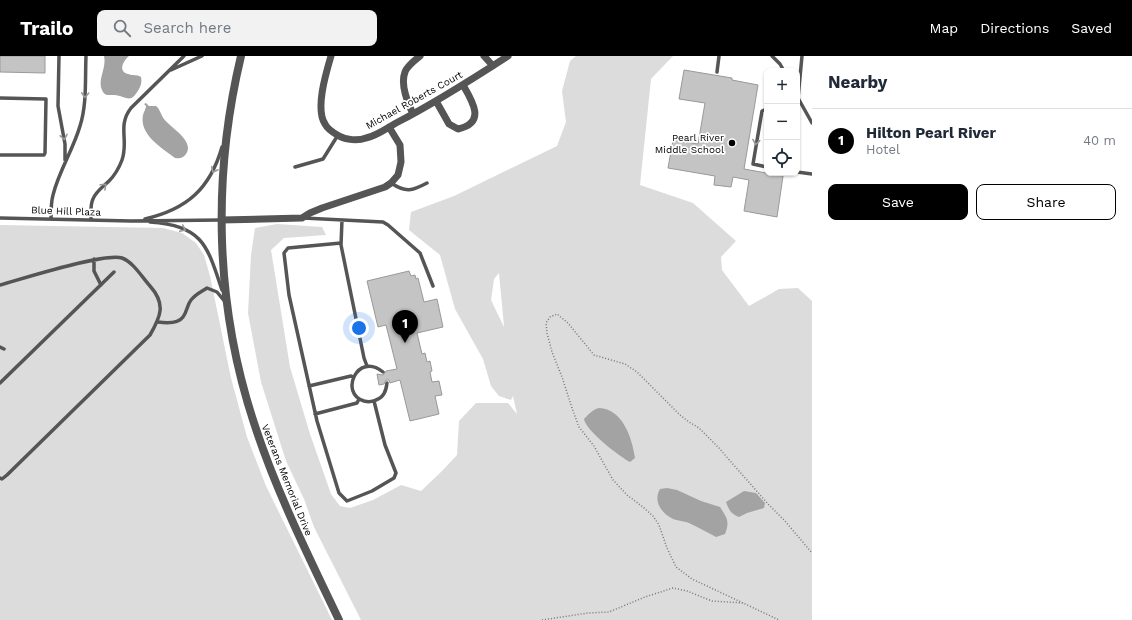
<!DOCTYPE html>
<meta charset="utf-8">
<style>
body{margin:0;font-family:"Work Sans",sans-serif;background:#f2f2f3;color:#1f2937}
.controls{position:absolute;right:12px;top:12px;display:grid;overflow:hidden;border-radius:8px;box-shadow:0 1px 3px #0004}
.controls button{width:36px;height:36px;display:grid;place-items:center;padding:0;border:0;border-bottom:1px solid #e0e1e3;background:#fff;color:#1f2937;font:20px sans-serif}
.you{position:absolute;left:359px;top:272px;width:14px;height:14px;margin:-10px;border:3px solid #fff;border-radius:50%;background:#1a73e8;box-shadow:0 0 0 6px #1a73e833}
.badge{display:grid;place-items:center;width:26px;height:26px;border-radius:50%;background:#000;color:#fff;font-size:13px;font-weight:700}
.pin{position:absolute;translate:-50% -33px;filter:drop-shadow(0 1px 2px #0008)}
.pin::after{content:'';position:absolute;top:21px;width:14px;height:12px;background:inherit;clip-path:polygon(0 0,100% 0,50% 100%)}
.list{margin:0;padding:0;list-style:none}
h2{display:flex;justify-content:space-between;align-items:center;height:52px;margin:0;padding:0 16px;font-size:17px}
h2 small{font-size:13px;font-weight:400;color:#747a83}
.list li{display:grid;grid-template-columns:26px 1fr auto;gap:12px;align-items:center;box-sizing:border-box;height:64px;padding:0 16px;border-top:1px solid #e0e1e3}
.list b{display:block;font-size:15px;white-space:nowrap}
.list p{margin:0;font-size:13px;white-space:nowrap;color:#747a83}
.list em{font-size:13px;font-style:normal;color:#747a83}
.actions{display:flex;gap:8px;padding:12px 16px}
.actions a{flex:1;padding:9px 0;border:1px solid #000;border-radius:8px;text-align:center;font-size:14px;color:#000}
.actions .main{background:#000;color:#fff}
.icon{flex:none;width:22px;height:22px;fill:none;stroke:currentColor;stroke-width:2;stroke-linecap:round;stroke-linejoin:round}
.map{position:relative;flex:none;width:812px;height:564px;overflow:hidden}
header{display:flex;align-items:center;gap:24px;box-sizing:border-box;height:56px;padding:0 20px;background:#000;color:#fff}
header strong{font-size:19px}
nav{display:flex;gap:22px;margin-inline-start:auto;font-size:14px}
.search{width:280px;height:36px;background:#f2f2f3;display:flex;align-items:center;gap:10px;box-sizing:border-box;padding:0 14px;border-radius:8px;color:#747a83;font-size:15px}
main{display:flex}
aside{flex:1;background:#fff}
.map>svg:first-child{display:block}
.green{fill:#dcdcdc;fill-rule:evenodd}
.water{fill:#a3a3a3}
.building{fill:#c4c4c4;stroke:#999}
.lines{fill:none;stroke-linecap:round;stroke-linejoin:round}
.path{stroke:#777;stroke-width:1.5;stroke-dasharray:1 2;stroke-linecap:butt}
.service{stroke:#555;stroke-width:3.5}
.minor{stroke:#555;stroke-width:7}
.tertiary{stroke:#555;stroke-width:8}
.oneway{stroke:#999}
.poi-dot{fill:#000;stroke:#fff;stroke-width:1.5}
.labels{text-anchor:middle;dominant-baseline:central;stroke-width:3.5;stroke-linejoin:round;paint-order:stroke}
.street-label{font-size:10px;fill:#000;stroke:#fff}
.poi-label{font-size:10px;fill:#000;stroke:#fff;text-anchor:end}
</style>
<header>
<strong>Trailo</strong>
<div class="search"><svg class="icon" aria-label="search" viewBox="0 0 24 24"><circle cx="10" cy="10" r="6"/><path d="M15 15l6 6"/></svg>Search here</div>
<nav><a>Map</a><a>Directions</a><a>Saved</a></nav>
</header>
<main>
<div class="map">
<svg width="812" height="564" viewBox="0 0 812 564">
<rect width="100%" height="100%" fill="#fff"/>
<path class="green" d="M 576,0 L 673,0 L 651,23 L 640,129 L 693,147 L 736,185 L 721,201 L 722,214 L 749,250 L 779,233 L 798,232 L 812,245 L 812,564 L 361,564 L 314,471 L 304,443 L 286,405 L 261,326 L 248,257 L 251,199 L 255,172 L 277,168 L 322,171 L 326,179 L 284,182 L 271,194 L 290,311 L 310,378 L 331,438 L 340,450 L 350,452 L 373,444 L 401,429 L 421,435 L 442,415 L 457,399 L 459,365 L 476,347 L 508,347 L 517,358 L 513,340 L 511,344 L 499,340 L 491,330 L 483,303 L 455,253 L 440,199 L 409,174 L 411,156 L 454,140 L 557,90 L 566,66 L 562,35 L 570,5 ZM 499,217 L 504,270 L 504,271 L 491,244 L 494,223 Z
M 0,169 L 163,172 L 182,177 L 196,187 L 204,199 L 210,220 L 231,322 L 247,381 L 266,430 L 332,564 L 0,564 Z"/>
<path class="water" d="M 104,0 L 129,0 C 124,4 117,15 128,18 C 133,20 136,18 141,21 C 142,26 141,29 139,33 C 130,49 127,40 114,39 C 109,39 105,40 103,36 C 96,25 107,13 104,0 Z
M 146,47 L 149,50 L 156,50 C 160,53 161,59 164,63 C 171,72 195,85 186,98 C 183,102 180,103 175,102 C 162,92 139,79 143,59 C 144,55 146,53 146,50 L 144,48 Z
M 599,352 C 623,353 632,382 635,402 L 630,406 C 619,400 586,375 584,363 C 589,358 592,354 599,352 Z
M 667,432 L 677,434 L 701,445 L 720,451 C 727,462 730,465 725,478 L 716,481 C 708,477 700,472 691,468 C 686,465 679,465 673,463 C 661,457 653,445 660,433 Z
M 744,435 L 756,437 L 765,447 L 764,452 L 747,457 L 739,461 C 731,458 729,454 726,446 Z"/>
<path class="building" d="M 0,0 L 45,0 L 45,17 L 0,16 Z
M 684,14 L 732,22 L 732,24 L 758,29 L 744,113 L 783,120 L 777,161 L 744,155 L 749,124 L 733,121 L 731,131 L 714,129 L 715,120 L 668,112 L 673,84 L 698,88 L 705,47 L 679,43 Z
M 409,215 L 411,220 L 415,219 L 416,223 L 418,222 L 424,246 L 437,243 L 443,271 L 417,277 L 422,298 L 425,297 L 427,306 L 430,305 L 432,315 L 430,316 L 432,326 L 439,325 L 442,339 L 435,340 L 439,358 L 410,365 L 400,324 L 390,327 L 389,324 L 386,324 L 384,328 L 379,329 L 377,318 L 383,319 L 386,315 L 397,313 L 386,269 L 378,271 L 367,225 Z"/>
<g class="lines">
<path class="path" d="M 743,547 L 692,523 L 676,511 L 667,492 L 659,469 L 653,460 L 643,451 L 627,439 L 613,424 L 594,390 L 579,371 L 573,355 L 562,321 L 552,296 L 547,277 L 546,267 L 550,261 L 557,258 L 568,267 L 594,299 L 625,308 L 637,316 L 680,359 L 689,366 L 699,372 L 718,391 L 769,449 L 785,465 L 812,497
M 542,564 L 588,557 L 609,556 L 645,541 L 673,532 L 687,535 L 712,545 L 743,547 L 779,564"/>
<path class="service" d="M 59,0 L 58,50 L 65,88 L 65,104
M 772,0 L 780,8 L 784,15
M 802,0 L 798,42 L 812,67
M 171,14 L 202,0
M 717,16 L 719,0
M 0,42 L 46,43 L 45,97 L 44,99 L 0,99
M 767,53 L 762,55 L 753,108 L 767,111
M 295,111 L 323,103 L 338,79
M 797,116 L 812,118
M 391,127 C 406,137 412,135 427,127
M 0,162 L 131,165 L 221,164
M 303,162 L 383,166 L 388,169 L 420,197 L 433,230
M 51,163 C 51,155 51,146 53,139 C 59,115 73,94 80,70 C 87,48 85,23 86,0
M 145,163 C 187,153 210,133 222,91
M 91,164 C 91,157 90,149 93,143 C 96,135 104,130 109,125 C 115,119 119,112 122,104 C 129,84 117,70 131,52 L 184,0
M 342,164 L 341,189 L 364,302 L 367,310
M 150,166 C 203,170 207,189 222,234
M 341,187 L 288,192 L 284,197 L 289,239 L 317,365 L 339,437 L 347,445 L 372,435 L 394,422 L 396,417 L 385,389 L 374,345
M 94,203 L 94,215 L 101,229
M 0,229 C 21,223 106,196 122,202 C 133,206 142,221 150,230 C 166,248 161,260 150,279 L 7,419 L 2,423 L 0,422
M 158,266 C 165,267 178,268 183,261 C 187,256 187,249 191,244 C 196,238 201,236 207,232 L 217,236 L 226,247
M 0,291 L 4,293
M 383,316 C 357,295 339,338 364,345 C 368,346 372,346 376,344 C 384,341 386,335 387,327
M 0,327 L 114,216
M 309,330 L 351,320 L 353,321
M 315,358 L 357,347 L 359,343"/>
<path class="minor" d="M 331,0 C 326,17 315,53 325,68 C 328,74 334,77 339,80 C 346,84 358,85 366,82 C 376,80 387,72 396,67 C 435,47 471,24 508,0
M 484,0 L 493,10
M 436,45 L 449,68 L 458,73 C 486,67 473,46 463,29
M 413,58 C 408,47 400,29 405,16 C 407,10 415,4 420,0
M 221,164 L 302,162 L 310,157 L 322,152 L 385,131 L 391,127 L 398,119 L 401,106 L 400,89 L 389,71"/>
<path class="tertiary" d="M 241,0 C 212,121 215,249 254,367 C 276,435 308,499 339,564"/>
</g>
<defs><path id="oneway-chevron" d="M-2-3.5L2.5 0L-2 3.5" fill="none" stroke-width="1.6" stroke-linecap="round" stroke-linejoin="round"/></defs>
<g class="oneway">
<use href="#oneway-chevron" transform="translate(85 39) rotate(93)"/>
<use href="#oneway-chevron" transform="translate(64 81) rotate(78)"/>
<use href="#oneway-chevron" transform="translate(756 86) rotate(99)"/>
<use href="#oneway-chevron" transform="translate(214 114) rotate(116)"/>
<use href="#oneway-chevron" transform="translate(104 130) rotate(-43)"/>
<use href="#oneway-chevron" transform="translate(183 173) rotate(25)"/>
</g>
<circle class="poi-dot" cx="732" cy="87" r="4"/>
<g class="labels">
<g class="street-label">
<text transform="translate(414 44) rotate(-29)">Michael Roberts Court</text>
<text transform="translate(66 155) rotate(2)">Blue Hill Plaza</text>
<text transform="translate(287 424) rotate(68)">Veterans Memorial Drive</text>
</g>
<g class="poi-label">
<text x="724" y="81">Pearl River<tspan x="724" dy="12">Middle School</tspan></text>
</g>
</g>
</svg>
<div class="controls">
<button>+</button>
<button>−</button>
<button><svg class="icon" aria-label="locate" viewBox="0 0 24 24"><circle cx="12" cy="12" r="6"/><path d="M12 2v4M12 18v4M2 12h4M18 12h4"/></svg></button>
</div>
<div class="you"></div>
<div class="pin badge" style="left:405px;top:287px">1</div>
</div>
<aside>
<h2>Nearby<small></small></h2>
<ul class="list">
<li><span class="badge">1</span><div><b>Hilton Pearl River</b><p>Hotel</p></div><em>40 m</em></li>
</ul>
<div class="actions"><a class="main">Save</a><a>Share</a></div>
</aside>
</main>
